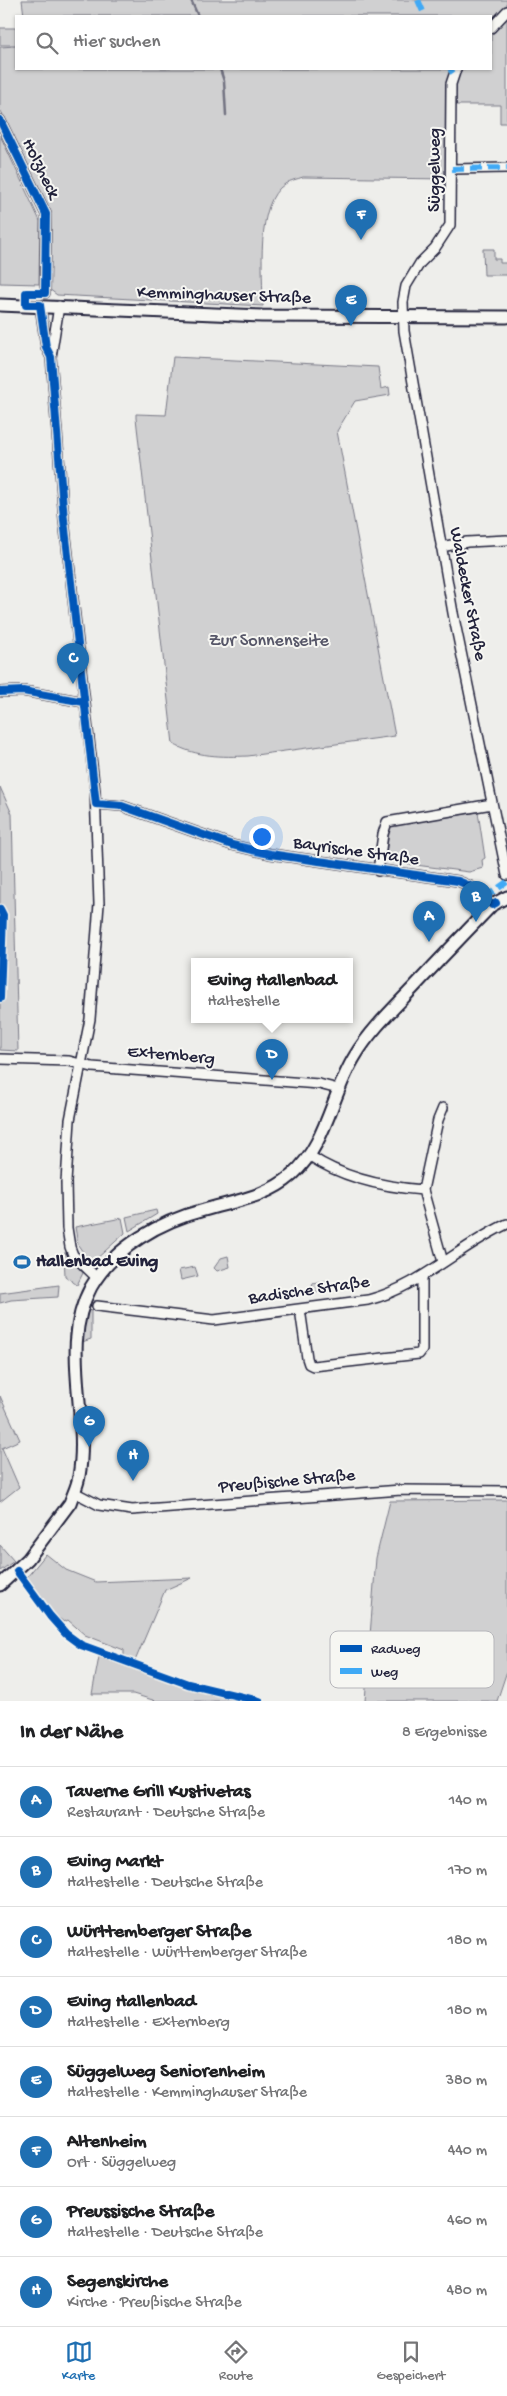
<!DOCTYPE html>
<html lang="de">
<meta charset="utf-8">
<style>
body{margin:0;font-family:"Gochi Hand",sans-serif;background:#f6f6f6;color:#202124}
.you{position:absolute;left:261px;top:836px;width:18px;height:18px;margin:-12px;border:4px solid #fff;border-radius:50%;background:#1a73e8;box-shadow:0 0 0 8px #1a73e833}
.badge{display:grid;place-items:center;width:32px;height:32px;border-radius:50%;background:#1f6fb2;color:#fff;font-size:16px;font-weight:700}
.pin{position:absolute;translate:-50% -41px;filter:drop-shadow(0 1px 2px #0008)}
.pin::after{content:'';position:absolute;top:26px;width:18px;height:15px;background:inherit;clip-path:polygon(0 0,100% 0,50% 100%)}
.popup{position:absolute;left:191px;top:958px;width:162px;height:65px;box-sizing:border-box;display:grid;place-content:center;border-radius:0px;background:#fff;filter:drop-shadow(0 1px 4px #0005);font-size:16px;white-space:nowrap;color:#757577}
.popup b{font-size:19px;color:#202124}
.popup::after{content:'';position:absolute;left:50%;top:100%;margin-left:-10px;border:10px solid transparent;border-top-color:#fff}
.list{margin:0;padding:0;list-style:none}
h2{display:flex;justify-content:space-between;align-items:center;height:65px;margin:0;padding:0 20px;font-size:21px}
h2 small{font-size:16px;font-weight:400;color:#757577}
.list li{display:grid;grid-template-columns:32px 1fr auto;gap:15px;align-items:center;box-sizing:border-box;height:70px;padding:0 20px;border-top:1px solid #e0e0e0}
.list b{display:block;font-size:19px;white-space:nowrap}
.list p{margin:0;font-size:16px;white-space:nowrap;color:#757577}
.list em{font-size:16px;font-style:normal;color:#757577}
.icon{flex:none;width:28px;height:28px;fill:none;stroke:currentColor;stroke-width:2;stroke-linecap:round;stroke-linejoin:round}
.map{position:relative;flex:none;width:507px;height:1701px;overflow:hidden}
.search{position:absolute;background:#fff;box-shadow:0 1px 4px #0004;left:15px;right:15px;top:15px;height:55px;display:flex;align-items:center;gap:12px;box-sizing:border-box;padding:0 18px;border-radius:0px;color:#757577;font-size:19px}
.sheet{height:625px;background:#fff}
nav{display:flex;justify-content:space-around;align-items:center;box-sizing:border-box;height:70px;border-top:1px solid #e0e0e0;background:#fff;font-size:14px;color:#757577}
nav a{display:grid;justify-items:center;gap:2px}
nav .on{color:#1f6fb2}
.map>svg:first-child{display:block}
.green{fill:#d0d0d1;stroke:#797986}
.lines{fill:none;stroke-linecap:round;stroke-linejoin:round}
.stream{stroke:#727281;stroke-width:2.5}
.street-casing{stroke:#22223b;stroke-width:12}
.secondary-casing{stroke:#22223b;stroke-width:15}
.street{stroke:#f6f6f2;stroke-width:9}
.secondary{stroke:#f6f6f2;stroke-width:11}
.quiet{stroke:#3fa9f5;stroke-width:6;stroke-dasharray:12 6;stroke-linecap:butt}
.cycleway-casing{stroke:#f6f6f2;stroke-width:11}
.cycleway{stroke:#0057b8;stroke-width:8}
.labels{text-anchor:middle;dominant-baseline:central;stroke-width:4;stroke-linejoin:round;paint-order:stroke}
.street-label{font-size:18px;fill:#22223b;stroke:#f6f6f2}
.park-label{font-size:18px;fill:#565668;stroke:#f6f6f2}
.poi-label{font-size:18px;font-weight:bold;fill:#22223b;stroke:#f6f6f2;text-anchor:start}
.key{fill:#f6f6f2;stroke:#b6b6bb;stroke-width:1}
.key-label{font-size:14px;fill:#22223b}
</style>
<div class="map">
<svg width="507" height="1701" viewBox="0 0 507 1701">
<rect width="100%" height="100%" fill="#eeeeeb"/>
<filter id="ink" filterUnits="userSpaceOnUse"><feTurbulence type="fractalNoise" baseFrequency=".02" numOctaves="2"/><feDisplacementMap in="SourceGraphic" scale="10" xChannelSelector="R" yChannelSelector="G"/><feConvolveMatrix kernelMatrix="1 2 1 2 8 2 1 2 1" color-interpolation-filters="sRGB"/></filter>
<g filter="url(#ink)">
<path class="green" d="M 22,0 L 507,0 L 507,123 L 500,123 L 500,105 L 449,105 L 447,179 L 303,177 C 298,179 290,180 285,184 C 255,203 263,274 263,306 L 57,295 L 49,289 L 51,221 L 49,210 L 0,109 L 0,47 L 16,46 L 16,69 L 491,69 L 491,16 L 24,16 Z
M 0,28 L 16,28 L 16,45 L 0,45 Z
M 0,135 L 40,221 L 39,284 L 0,283 Z
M 483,249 L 494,249 L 494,259 L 500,259 L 500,263 L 507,263 L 507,275 L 484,275 Z
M 173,357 L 378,367 L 381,389 L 389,387 L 390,395 L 355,401 L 337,431 L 395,736 L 248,756 C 222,757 196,757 173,744 L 136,418 L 136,414 L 166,415 Z
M 0,787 L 12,814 L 18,1051 L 0,1050 Z
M 478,812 L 485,858 L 482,860 L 483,868 L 469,872 L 385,861 L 390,826 Z
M 156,1210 L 157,1214 L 129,1231 L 126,1217 Z
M 122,1218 L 125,1233 L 94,1261 L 89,1261 L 78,1245 L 75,1227 Z
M 64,1253 L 66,1253 L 83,1273 L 77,1285 L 65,1276 Z
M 228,1256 L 230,1267 L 217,1271 L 214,1268 L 221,1258 Z
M 195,1267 L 198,1276 L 181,1280 L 179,1270 Z
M 330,1280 L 331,1290 L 313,1292 L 312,1283 Z
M 59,1285 L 58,1297 L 11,1300 L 0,1303 L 0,1293 Z
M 87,1309 L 91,1311 L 91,1339 L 82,1342 Z
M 0,1396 L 20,1440 L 2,1448 L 19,1487 L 0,1502 Z
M 507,1500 L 507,1671 L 497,1701 L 365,1701 L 376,1558 L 390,1501 Z
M 0,1545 L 14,1561 L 0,1571 Z
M 46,1554 L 66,1570 L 96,1582 L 192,1578 L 165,1590 L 135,1661 L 124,1657 L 124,1650 L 85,1635 L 68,1620 L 64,1622 C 51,1613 34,1592 27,1577 Z
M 99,1657 L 177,1685 L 247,1701 L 156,1701 L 133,1694 L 92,1694 Z"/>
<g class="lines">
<path class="stream" d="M 191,0 L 198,16
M 220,69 L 224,81 L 226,115"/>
<g class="street-casing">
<path id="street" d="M 491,28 L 507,11
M 456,69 L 451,84 L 450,225 L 435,248 L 420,263 L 406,286 L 403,302 L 404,331 L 453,613 L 507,875
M 0,120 L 46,214 L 45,293
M 452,169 L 507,168
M 40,305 L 46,347 L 51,357
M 59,306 L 51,357 L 64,520 L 95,791 L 99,904 L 90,1019 L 70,1120 L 66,1182 L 67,1228 L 70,1247 L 73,1255 L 97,1278
M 441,547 L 467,542 L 507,540
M 0,692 L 23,691 L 84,702
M 96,804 L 122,806 L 232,845 L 270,854 L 458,881 L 470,886 L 492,905
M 378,871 L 383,834 L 387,822 L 492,804
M 0,1059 L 69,1061 L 92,1067 L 319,1084 L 338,1089
M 443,1108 L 438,1120 L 423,1190 L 443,1262
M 310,1156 C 343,1178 384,1187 423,1190
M 97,1306 L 214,1320 L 368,1300 C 420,1287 459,1246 507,1224
M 300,1309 L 307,1358 L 309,1364 L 313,1366 L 419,1354 L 422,1350 L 422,1276
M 74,1492 L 99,1505 L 132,1510 L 401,1490 L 507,1491"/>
</g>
<g class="secondary-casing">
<path id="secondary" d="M 0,305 L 262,316 L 507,317
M 0,1585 L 28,1559 L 70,1503 C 73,1494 78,1485 79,1476 C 90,1414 59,1345 91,1287 C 114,1247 161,1221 204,1210 C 235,1201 267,1197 292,1175 C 327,1144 331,1095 355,1056 C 370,1031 392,1010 412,989 C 438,961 465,933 492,905 L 507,897"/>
</g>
<use href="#street" class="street"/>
<use href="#secondary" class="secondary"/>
<path class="quiet" d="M 418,0 L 425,16
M 450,69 L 453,73
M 452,169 L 507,168
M 484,898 L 507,882"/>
<g class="cycleway-casing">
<path id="cycleway" d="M 0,120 L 46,214 L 45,293 L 26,293 L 26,305 L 40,305 L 46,347 L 51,357 L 64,520 L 96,804 L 122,806 L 232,845 L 270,854 L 458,881 L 470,886 L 492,905 L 496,903
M 0,692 L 23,691 L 84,702
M 0,909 L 3,915 L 0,998
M 17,1571 L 50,1616 L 66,1634 L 81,1645 L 188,1684 L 259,1701"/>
</g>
<use href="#cycleway" class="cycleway"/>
</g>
</g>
<defs>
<g id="stadium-bare" transform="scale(1.35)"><path d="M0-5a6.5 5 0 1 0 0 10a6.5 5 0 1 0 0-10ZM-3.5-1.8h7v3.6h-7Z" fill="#1f6fb2" stroke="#f6f6f2" stroke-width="2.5" paint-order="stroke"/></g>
</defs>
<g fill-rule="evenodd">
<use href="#stadium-bare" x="22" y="1262"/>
</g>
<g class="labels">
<g class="street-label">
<text transform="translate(40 169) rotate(64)">Holzheck</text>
<text transform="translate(435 170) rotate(-90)">Süggelweg</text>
<text transform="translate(224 296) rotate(2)">Kemminghauser Straße</text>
<text transform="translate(467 594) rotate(79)">Waldecker Straße</text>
<text transform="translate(356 852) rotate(8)">Bayrische Straße</text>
<text transform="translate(171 1056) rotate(5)">Externberg</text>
<text transform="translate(309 1291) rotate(-8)">Badische Straße</text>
<text transform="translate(287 1482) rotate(-5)">Preußische Straße</text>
</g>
<g class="park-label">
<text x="269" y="641">Zur Sonnenseite</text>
</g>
<g class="poi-label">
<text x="36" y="1262">Hallenbad Eving</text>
</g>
</g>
<rect x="330" y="1631" width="164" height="57" rx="8" class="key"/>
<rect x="340" y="1645" width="22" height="7" fill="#0057b8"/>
<rect x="340" y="1668" width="22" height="6" fill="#3fa9f5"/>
<g class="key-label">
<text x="371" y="1653">Radweg</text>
<text x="371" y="1676">Weg</text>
</g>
</svg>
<div class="you"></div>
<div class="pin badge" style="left:429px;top:942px">A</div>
<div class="pin badge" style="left:476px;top:922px">B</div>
<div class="pin badge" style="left:73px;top:684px">C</div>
<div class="pin badge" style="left:272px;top:1080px">D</div>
<div class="popup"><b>Eving Hallenbad</b>Haltestelle</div>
<div class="pin badge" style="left:351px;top:326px">E</div>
<div class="pin badge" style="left:361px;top:240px">F</div>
<div class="pin badge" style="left:89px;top:1447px">G</div>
<div class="pin badge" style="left:133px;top:1481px">H</div>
<div class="search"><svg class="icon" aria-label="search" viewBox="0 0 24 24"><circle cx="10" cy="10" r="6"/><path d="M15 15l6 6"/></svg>Hier suchen</div>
</div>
<section class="sheet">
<h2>In der Nähe<small>8 Ergebnisse</small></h2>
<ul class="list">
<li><span class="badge">A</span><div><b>Taverne Grill Kustivetas</b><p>Restaurant · Deutsche Straße</p></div><em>140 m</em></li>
<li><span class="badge">B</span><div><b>Eving Markt</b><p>Haltestelle · Deutsche Straße</p></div><em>170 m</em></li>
<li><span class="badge">C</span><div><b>Württemberger Straße</b><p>Haltestelle · Württemberger Straße</p></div><em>180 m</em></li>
<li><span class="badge">D</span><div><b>Eving Hallenbad</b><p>Haltestelle · Externberg</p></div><em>180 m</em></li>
<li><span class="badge">E</span><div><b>Süggelweg Seniorenheim</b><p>Haltestelle · Kemminghauser Straße</p></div><em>380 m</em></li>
<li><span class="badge">F</span><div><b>Altenheim</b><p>Ort · Süggelweg</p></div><em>440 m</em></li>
<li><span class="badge">G</span><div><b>Preussische Straße</b><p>Haltestelle · Deutsche Straße</p></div><em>460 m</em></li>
<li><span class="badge">H</span><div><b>Segenskirche</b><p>Kirche · Preußische Straße</p></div><em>480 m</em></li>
</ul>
</section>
<nav>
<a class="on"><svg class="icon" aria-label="map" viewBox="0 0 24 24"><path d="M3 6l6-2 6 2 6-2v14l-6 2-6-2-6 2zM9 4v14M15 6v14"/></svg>Karte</a>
<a><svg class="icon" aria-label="directions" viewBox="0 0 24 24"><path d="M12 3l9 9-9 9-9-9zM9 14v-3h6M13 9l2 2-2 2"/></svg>Route</a>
<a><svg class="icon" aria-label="saved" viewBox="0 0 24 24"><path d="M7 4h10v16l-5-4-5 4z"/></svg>Gespeichert</a>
</nav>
